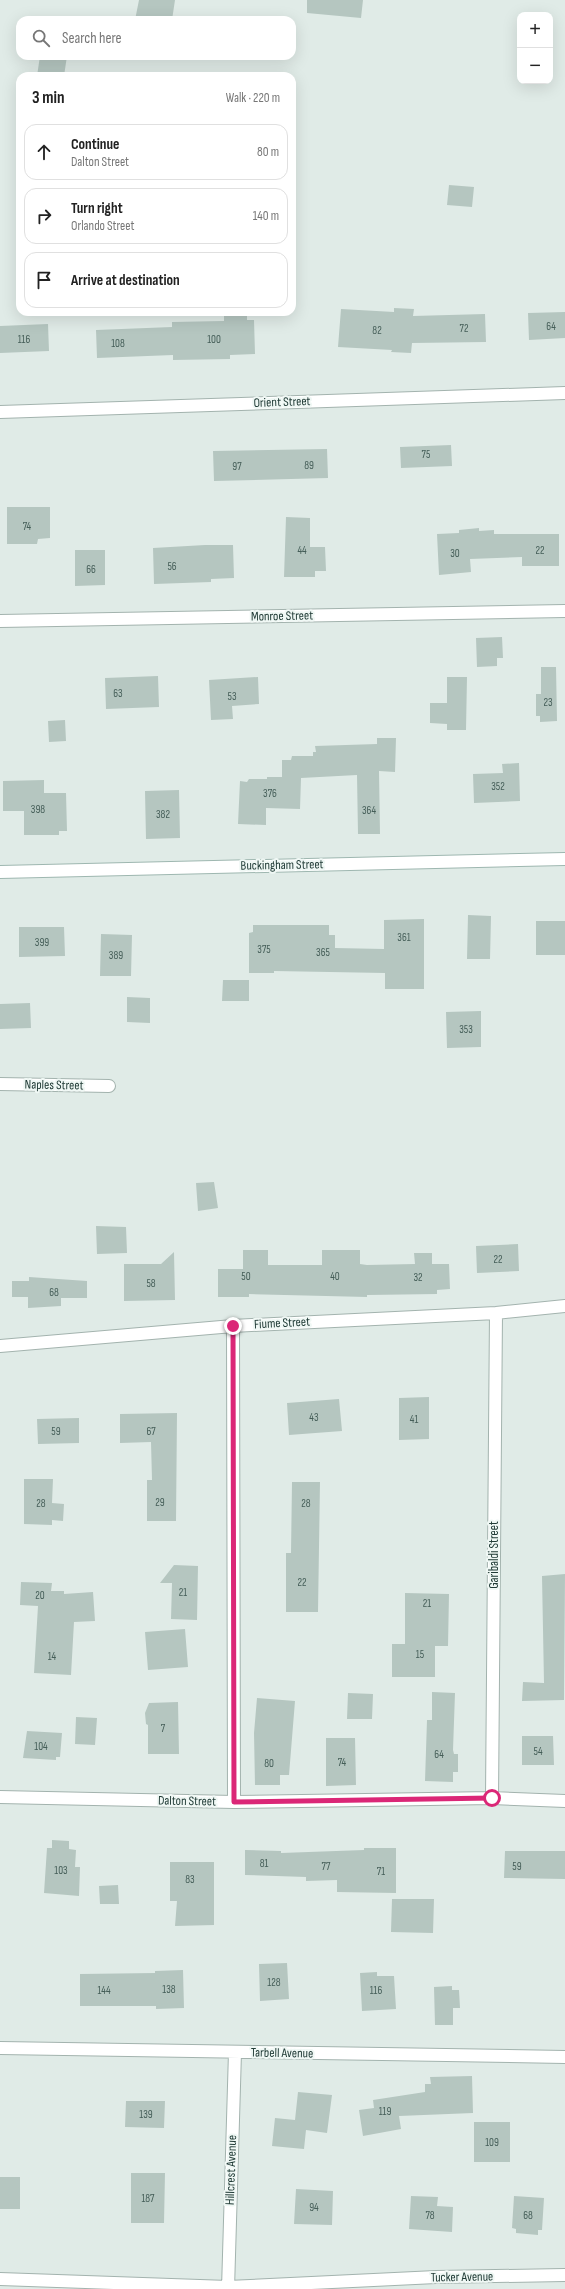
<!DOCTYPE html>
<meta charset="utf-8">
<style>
body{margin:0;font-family:"Sofia Sans Condensed",sans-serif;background:#f2f2f2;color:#222}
.controls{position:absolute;right:12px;top:12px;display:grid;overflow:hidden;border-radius:8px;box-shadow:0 4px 16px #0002}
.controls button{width:36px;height:36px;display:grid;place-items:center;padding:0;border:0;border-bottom:1px solid #e0e0e0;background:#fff;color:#222;font:20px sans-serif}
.stop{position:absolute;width:12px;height:12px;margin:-9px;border:3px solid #db2777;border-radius:50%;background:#fff}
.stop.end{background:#db2777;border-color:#fff;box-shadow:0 1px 4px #0008}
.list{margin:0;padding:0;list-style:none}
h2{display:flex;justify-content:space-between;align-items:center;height:52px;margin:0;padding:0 16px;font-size:17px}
h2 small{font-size:13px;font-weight:400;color:#767676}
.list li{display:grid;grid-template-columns:26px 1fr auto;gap:12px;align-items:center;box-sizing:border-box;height:56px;margin:0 8px 8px;padding:0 8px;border:1px solid #e0e0e0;border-radius:12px}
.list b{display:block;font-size:15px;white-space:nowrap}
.list p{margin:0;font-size:13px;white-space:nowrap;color:#767676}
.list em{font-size:13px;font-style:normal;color:#767676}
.icon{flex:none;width:22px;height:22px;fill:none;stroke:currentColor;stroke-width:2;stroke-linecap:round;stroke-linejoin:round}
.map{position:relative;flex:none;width:565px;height:2289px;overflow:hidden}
.search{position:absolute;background:#fff;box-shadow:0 4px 16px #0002;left:16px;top:16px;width:280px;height:44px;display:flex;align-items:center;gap:10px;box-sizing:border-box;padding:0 14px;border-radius:12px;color:#767676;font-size:15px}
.panel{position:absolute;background:#fff;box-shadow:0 4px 16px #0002;left:16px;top:72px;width:280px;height:244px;border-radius:12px}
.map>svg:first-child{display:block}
.building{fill:#b5c6c0}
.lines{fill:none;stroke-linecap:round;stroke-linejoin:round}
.minor-casing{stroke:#a3b3ae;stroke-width:14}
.secondary-casing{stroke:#9eb7b0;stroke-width:14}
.minor{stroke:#fff;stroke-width:12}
.secondary{stroke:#fff;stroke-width:12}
.route{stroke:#db2777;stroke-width:5}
.labels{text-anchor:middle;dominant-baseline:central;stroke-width:4;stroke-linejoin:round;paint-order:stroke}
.number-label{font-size:11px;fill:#455e58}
.street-label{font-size:13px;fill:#203b36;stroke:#f0f8f5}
</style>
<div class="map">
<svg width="565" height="2289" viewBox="0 0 565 2289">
<rect width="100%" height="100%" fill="#e0ebe7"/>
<path class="building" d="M 139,0 L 175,0 L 172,20 L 135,20 Z
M 307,0 L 363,0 L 361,18 L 307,13 Z
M 40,56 L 67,56 L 64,76 L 37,76 Z
M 449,185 L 474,187 L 472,207 L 447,205 Z
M 394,308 L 414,309 L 413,316 L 485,314 L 486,342 L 412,343 L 411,353 L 391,352 L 392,350 L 338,347 L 341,309 L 394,312 Z
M 565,312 L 565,338 L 529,340 L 528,313 Z
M 224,316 L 247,316 L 247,320 L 254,320 L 255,354 L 230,355 L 230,359 L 173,360 L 173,355 L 97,358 L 96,330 L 172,327 L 172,322 L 224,321 Z
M 48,324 L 49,351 L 0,353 L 0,326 Z
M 451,445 L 452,466 L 401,468 L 400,447 Z
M 327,449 L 328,478 L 214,481 L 213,451 Z
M 7,507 L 50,507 L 50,538 L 38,539 L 37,544 L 7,544 Z
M 286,517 L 310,518 L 310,547 L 325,547 L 326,571 L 315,571 L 315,577 L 284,577 Z
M 479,528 L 479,531 L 494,530 L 494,534 L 559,534 L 559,566 L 522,566 L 522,557 L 470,559 L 471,572 L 439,575 L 437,534 L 459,533 L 459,530 Z
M 205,545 L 233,545 L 234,578 L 211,579 L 211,582 L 154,584 L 153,548 Z
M 75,550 L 105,550 L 105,585 L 75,586 Z
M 502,637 L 503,658 L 497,658 L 497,666 L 477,667 L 476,638 Z
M 541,667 L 556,667 L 557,721 L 540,722 L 540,716 L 536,716 L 536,694 L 541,694 Z
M 158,676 L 159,707 L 106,709 L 105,678 Z
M 258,677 L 259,704 L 232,706 L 233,719 L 211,720 L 209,680 Z
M 447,677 L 467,677 L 466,730 L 447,730 L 447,724 L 430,723 L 430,703 L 447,703 Z
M 65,720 L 66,741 L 49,742 L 48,721 Z
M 377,738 L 396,738 L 395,772 L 379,771 L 380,834 L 358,834 L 357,775 L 301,778 L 300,809 L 266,808 L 266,825 L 238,824 L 240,781 L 247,782 L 249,779 L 267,779 L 267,777 L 282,777 L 282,760 L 291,760 L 292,756 L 313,756 L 313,752 L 316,752 L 315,746 L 377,744 Z
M 519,763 L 520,801 L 474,803 L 473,774 L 503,773 L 502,764 Z
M 44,780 L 44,793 L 66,793 L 67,831 L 59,831 L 59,835 L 24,835 L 24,811 L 3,811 L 3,781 Z
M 179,790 L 180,838 L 146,839 L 145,791 Z
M 468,915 L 491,916 L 490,959 L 467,959 Z
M 424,919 L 424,989 L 385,989 L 385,973 L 274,971 L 274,973 L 249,973 L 249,933 L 253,932 L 253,925 L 329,925 L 329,935 L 335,935 L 335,948 L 384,949 L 384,920 Z
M 536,921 L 565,921 L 565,955 L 536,955 Z
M 19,927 L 64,927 L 65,956 L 19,957 Z
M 101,934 L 132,935 L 131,976 L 100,976 Z
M 223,980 L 249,980 L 249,1001 L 222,1001 Z
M 127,997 L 150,998 L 150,1023 L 127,1022 Z
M 30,1003 L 31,1028 L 0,1029 L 0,1004 Z
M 481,1011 L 481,1047 L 447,1048 L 446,1012 Z
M 214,1182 L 218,1208 L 198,1211 L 196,1183 Z
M 96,1226 L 126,1227 L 127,1253 L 97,1254 Z
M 518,1244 L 519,1271 L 477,1273 L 476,1246 Z
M 243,1250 L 268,1250 L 268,1265 L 322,1265 L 322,1250 L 360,1250 L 360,1264 L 367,1265 L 415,1264 L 414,1253 L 432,1253 L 432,1264 L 449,1264 L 450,1289 L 437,1290 L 437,1294 L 367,1295 L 367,1297 L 249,1294 L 249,1297 L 218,1297 L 218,1269 L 243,1269 Z
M 174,1252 L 175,1300 L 124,1301 L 124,1264 L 161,1264 Z
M 29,1277 L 87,1281 L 87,1298 L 61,1298 L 61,1306 L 28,1308 L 28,1297 L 12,1297 L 12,1281 L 29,1281 Z
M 429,1397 L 429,1439 L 399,1440 L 399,1398 Z
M 339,1399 L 342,1431 L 289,1435 L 287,1403 Z
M 177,1413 L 176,1521 L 147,1521 L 147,1480 L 152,1480 L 151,1442 L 120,1443 L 120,1414 Z
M 79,1418 L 79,1443 L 38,1444 L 37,1419 Z
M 24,1479 L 53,1479 L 52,1503 L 64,1504 L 63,1521 L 52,1520 L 52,1525 L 24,1524 Z
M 292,1482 L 320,1482 L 318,1612 L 286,1612 L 286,1553 L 291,1553 Z
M 174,1565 L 198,1566 L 197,1620 L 171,1619 L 172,1583 L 160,1583 Z
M 565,1574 L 564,1700 L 522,1701 L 523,1682 L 544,1683 L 542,1576 Z
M 21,1582 L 52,1583 L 51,1591 L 64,1591 L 64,1594 L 93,1592 L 95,1621 L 74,1622 L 71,1675 L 34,1673 L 38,1606 L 20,1605 Z
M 405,1593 L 449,1594 L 448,1646 L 435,1646 L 435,1677 L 392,1677 L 392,1644 L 405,1644 Z
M 185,1629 L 188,1667 L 148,1670 L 145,1632 Z
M 432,1692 L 455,1693 L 453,1750 L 454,1754 L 458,1754 L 458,1772 L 453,1772 L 453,1782 L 425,1781 L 427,1720 L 432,1720 Z
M 348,1693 L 373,1694 L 372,1719 L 347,1719 Z
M 257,1698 L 295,1701 L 289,1775 L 280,1775 L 280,1785 L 255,1785 L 254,1733 Z
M 178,1702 L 179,1754 L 148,1754 L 148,1725 L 146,1724 L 145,1713 L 149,1703 Z
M 76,1717 L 97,1718 L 95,1745 L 75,1744 Z
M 27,1731 L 62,1733 L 60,1757 L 56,1757 L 56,1760 L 23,1758 Z
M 522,1736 L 553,1736 L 554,1765 L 522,1765 Z
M 326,1738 L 355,1738 L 356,1785 L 326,1786 Z
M 52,1840 L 69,1841 L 69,1849 L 76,1850 L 75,1867 L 80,1867 L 79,1896 L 44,1893 L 47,1848 L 52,1848 Z
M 364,1848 L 396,1848 L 396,1893 L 337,1892 L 337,1880 L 306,1881 L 306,1877 L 245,1875 L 245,1850 L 281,1851 L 281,1853 L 364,1850 Z
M 505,1851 L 565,1851 L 565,1879 L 504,1878 Z
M 170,1862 L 214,1862 L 214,1925 L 175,1926 L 177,1901 L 170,1901 Z
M 118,1885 L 119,1904 L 100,1904 L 99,1886 Z
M 392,1899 L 434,1899 L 433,1933 L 391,1932 Z
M 287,1963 L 289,1999 L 260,2001 L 259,1964 Z
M 183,1970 L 184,2008 L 156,2009 L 156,2006 L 80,2006 L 80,1974 L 155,1973 L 155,1971 Z
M 377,1972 L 377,1976 L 394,1976 L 396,2009 L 362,2011 L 360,1973 Z
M 452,1986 L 452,1990 L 459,1990 L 460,2008 L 453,2008 L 453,2025 L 435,2025 L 434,1987 Z
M 472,2076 L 473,2113 L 399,2116 L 401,2129 L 363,2136 L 359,2110 L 374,2108 L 373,2100 L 425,2092 L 425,2084 L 431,2084 L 430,2077 Z
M 298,2092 L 332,2095 L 327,2133 L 306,2130 L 304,2149 L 272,2146 L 275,2118 L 295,2120 Z
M 126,2101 L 165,2101 L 164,2128 L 125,2127 Z
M 474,2122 L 510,2122 L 510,2162 L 474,2162 Z
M 131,2173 L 165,2173 L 164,2223 L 131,2223 Z
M 0,2177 L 20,2177 L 20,2209 L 0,2209 Z
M 296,2189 L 333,2191 L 332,2225 L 294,2224 Z
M 411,2196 L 438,2197 L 437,2206 L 453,2207 L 452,2232 L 409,2229 Z
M 514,2196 L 544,2198 L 542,2230 L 538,2230 L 538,2235 L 516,2233 L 516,2229 L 512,2228 Z"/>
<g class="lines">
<g class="minor-casing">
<path id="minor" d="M 0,412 L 565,393
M 0,621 L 565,611
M 0,1084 L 109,1086
M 233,1326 L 234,1802
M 0,1346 L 233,1326 L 496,1313 L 565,1306
M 0,1797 L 234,1802 L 492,1798 L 565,1801
M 492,1798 L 496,1313
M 0,2048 L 565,2057
M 0,2279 L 228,2287 L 436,2277 L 565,2275
M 228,2289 L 235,2052"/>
</g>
<g class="secondary-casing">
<path id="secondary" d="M 0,872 L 565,859"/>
</g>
<use href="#minor" class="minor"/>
<use href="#secondary" class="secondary"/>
</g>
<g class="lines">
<path class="route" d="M 233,1326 L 234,1802 L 492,1798"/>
</g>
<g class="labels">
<g class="number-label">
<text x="551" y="326">64</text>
<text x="464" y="328">72</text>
<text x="377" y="330">82</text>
<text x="24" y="339">116</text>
<text x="214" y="339">100</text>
<text x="118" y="343">108</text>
<text x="426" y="454">75</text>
<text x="309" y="465">89</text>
<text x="237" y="466">97</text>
<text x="27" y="526">74</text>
<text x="302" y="550">44</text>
<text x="540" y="550">22</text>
<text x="455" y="553">30</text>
<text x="172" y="566">56</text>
<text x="91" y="569">66</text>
<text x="118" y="693">63</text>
<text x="232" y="696">53</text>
<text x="548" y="702">23</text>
<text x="498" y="786">352</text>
<text x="270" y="793">376</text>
<text x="38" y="809">398</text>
<text x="369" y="810">364</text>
<text x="163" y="814">382</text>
<text x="404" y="937">361</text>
<text x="42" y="942">399</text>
<text x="264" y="949">375</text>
<text x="323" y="952">365</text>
<text x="116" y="955">389</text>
<text x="466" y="1029">353</text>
<text x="498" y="1259">22</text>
<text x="246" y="1276">50</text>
<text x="335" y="1276">40</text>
<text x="418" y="1277">32</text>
<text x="151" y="1283">58</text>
<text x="54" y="1292">68</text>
<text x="314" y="1417">43</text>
<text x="414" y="1419">41</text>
<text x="56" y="1431">59</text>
<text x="151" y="1431">67</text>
<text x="160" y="1502">29</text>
<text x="41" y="1503">28</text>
<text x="306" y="1503">28</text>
<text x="302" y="1582">22</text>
<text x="183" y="1592">21</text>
<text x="40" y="1595">20</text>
<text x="427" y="1603">21</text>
<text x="420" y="1654">15</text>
<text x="52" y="1656">14</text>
<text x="163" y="1728">7</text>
<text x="41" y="1746">104</text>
<text x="538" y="1751">54</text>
<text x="439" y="1754">64</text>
<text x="342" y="1762">74</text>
<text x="269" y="1763">80</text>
<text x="264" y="1863">81</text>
<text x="326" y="1866">77</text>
<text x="517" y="1866">59</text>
<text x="61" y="1870">103</text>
<text x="381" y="1871">71</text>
<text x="190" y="1879">83</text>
<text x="274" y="1982">128</text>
<text x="169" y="1989">138</text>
<text x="104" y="1990">144</text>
<text x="376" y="1990">116</text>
<text x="385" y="2111">119</text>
<text x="146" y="2114">139</text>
<text x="492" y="2142">109</text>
<text x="148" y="2198">187</text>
<text x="314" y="2207">94</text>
<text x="430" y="2215">78</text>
<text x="528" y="2215">68</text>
</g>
<g class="street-label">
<text transform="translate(282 402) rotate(-2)">Orient Street</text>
<text transform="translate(282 616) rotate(-1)">Monroe Street</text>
<text transform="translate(282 865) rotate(-1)">Buckingham Street</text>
<text transform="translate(54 1085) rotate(1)">Naples Street</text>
<text transform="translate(282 1323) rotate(-3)">Fiume Street</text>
<text transform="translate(494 1555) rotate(-90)">Garibaldi Street</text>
<text transform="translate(187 1801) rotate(1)">Dalton Street</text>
<text transform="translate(282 2053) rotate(1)">Tarbell Avenue</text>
<text transform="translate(231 2170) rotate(-88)">Hillcrest Avenue</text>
<text transform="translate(462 2277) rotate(-1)">Tucker Avenue</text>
</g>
</g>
</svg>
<div class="controls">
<button>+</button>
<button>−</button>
</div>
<div class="stop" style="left:492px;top:1798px"></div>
<div class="stop end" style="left:233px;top:1326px"></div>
<div class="search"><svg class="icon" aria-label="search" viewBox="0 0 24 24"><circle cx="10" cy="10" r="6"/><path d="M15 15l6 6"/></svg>Search here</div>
<section class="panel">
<h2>3 min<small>Walk · 220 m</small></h2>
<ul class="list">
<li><svg class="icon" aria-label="ahead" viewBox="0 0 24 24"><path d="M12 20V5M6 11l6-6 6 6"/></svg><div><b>Continue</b><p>Dalton Street</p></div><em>80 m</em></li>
<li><svg class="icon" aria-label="right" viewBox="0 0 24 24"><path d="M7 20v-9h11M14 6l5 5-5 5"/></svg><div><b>Turn right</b><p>Orlando Street</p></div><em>140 m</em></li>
<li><svg class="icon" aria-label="arrive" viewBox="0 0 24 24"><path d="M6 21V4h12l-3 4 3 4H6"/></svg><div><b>Arrive at destination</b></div></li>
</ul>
</section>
</div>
